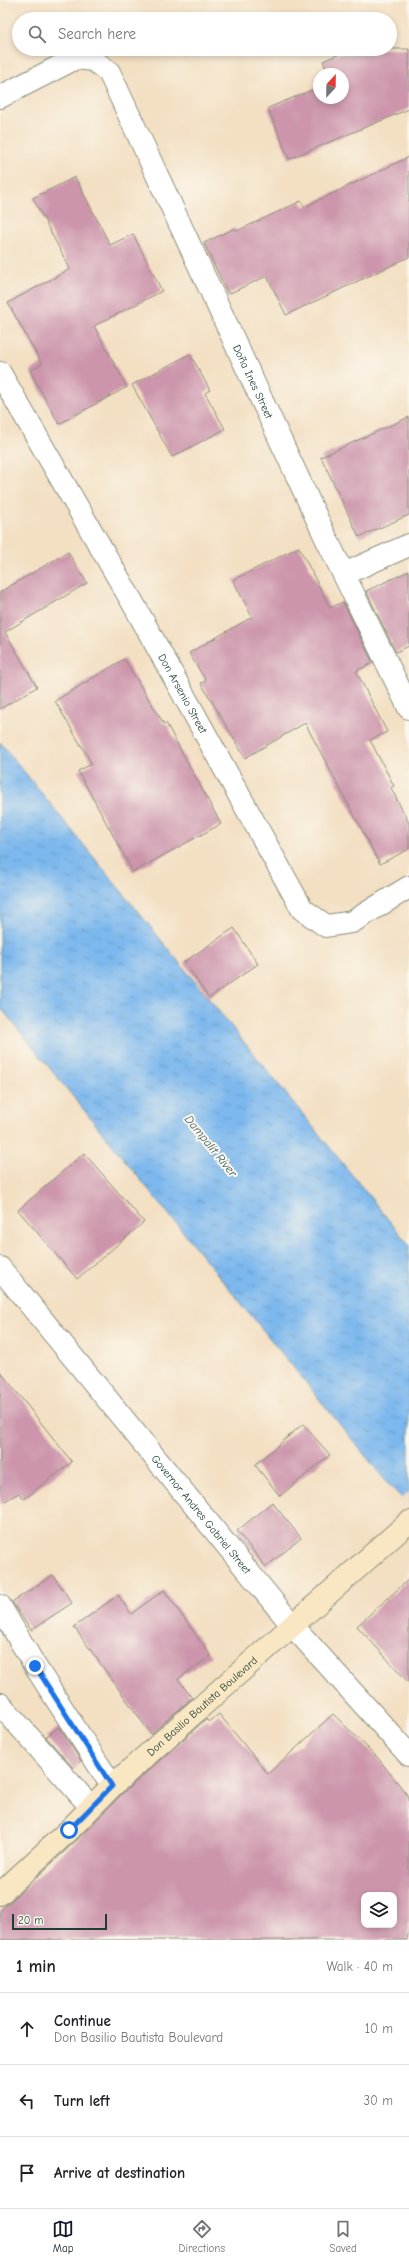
<!DOCTYPE html>
<meta charset="utf-8">
<style>
body{margin:0;font-family:"Comic Neue",sans-serif;background:#f6f6f6;color:#202124}
.controls{position:absolute;right:12px;bottom:12px;display:grid;overflow:hidden;border-radius:8px;box-shadow:0 2px 6px #0003}
.controls button{width:36px;height:36px;display:grid;place-items:center;padding:0;border:0;border-bottom:1px solid #e0e0e0;background:#fff;color:#202124;font:20px sans-serif}
.compass{position:absolute;left:313px;top:68px;width:36px;height:36px;border-radius:50%;background:#fff;box-shadow:0 2px 6px #0003;rotate:22deg}
.scale{position:absolute;left:12px;bottom:10px;width:95px;box-sizing:border-box;padding-left:4px;border:2px solid #1f3d34;border-top:0;font-size:11px;line-height:14px;white-space:nowrap;color:#1f3d34;-webkit-text-stroke:3px #fbf7ec;paint-order:stroke}
.stop{position:absolute;width:12px;height:12px;margin:-9px;border:3px solid #1a73e8;border-radius:50%;background:#fff}
.stop.end{background:#1a73e8;border-color:#fff;box-shadow:0 1px 4px #0008}
.list{margin:0;padding:0;list-style:none}
h2{display:flex;justify-content:space-between;align-items:center;height:52px;margin:0;padding:0 16px;font-size:17px}
h2 small{font-size:13px;font-weight:400;color:#757577}
.list li{display:grid;grid-template-columns:26px 1fr auto;gap:12px;align-items:center;box-sizing:border-box;height:72px;padding:0 16px;border-top:1px solid #e0e0e0}
.list b{display:block;font-size:15px;white-space:nowrap}
.list p{margin:0;font-size:13px;white-space:nowrap;color:#757577}
.list em{font-size:13px;font-style:normal;color:#757577}
.icon{flex:none;width:22px;height:22px;fill:none;stroke:currentColor;stroke-width:2;stroke-linecap:round;stroke-linejoin:round}
.map{position:relative;flex:none;width:409px;height:1940px;overflow:hidden}
.search{position:absolute;background:#fff;box-shadow:0 2px 6px #0003;left:12px;right:12px;top:12px;height:44px;display:flex;align-items:center;gap:10px;box-sizing:border-box;padding:0 14px;border-radius:22px;color:#757577;font-size:15px}
.sheet{height:268px;background:#fff}
nav{display:flex;justify-content:space-around;align-items:center;box-sizing:border-box;height:56px;border-top:1px solid #e0e0e0;background:#fff;font-size:11px;color:#757577}
nav a{display:grid;justify-items:center;gap:2px}
nav .on{color:#111827}
.map>svg:first-child{display:block}
.water{fill:url(#water-ripples);stroke:#4d7a90}
.pier{fill:#f3dfc2}
.building{fill:#cc95ac;fill-rule:evenodd}
.lines{fill:none;stroke-linecap:round;stroke-linejoin:round}
.minor-casing{stroke:#898e7b;stroke-width:24}
.secondary-casing{stroke:#898e7b;stroke-width:24}
.minor{stroke:#fff;stroke-width:22}
.secondary{stroke:#f9e7c3;stroke-width:22}
.route{stroke:#1a73e8;stroke-width:5}
.labels{text-anchor:middle;dominant-baseline:central;stroke-width:4;stroke-linejoin:round;paint-order:stroke}
.street-label{font-size:11px;fill:#1f3d34;stroke:#fbf7ec}
.water-label{font-size:12px;font-style:italic;fill:#365c62;stroke:#fbf7ec}
</style>
<div class="map">
<svg width="409" height="1940" viewBox="0 0 409 1940">
<defs>
<pattern id="water-ripples" width="26" height="14" patternUnits="userSpaceOnUse"><rect width="26" height="14" fill="#7bb7ed"/><path d="M2 4q2-2 4 0t4 0M15 11q2-2 4 0t4 0" fill="none" stroke="#6496c1"/></pattern>
</defs>
<rect width="100%" height="100%" fill="#fbf7ec"/>
<filter id="ink" filterUnits="userSpaceOnUse"><feTurbulence type="fractalNoise" baseFrequency=".025" numOctaves="2"/><feDisplacementMap in="SourceGraphic" scale="8" xChannelSelector="R" yChannelSelector="G"/><feConvolveMatrix kernelMatrix="1 2 1 2 8 2 1 2 1" color-interpolation-filters="sRGB"/></filter>
<filter id="wash" filterUnits="userSpaceOnUse"><feTurbulence type="fractalNoise" baseFrequency=".012" numOctaves="4" result="noise"/><feDisplacementMap in="SourceGraphic" scale="16" xChannelSelector="R" yChannelSelector="G"/><feGaussianBlur stdDeviation="0.9" result="paint"/><feColorMatrix in="noise" values="0 0 0 0 0 0 0 0 0 0 0 0 0 0 0 0 0 1.4 0 .05"/><feComposite in="paint" operator="in"/></filter>
<g filter="url(#wash)">
<rect width="100%" height="100%" fill="#f3dfc2"/>
<path class="water" d="M 0,742 L 409,1245 L 409,1505 L 390,1486 L 0,1007 Z"/>
<path class="pier" d="M 409,1492 L 409,1507 L 400,1499 Z"/>
<g id="blocks">
<path class="building" d="M 351,49 L 409,49 L 409,109 L 289,159 L 268,108 L 319,87 L 319,98 L 343,98 L 343,74 L 328,74 L 323,61 Z
M 409,157 L 409,257 L 286,315 L 267,276 L 228,294 L 204,243 L 235,228 L 237,231 L 301,201 L 304,207 Z
M 75,177 L 110,245 L 133,234 L 162,291 L 94,326 L 127,387 L 59,424 L 30,371 L 42,364 L 8,303 L 70,269 L 33,198 Z
M 190,354 L 210,390 L 205,393 L 225,429 L 172,457 L 132,385 Z
M 409,417 L 409,515 L 359,537 L 321,457 Z
M 299,547 L 330,608 L 343,602 L 373,663 L 356,671 L 387,732 L 370,740 L 394,786 L 391,788 L 409,823 L 409,849 L 380,864 L 305,723 L 245,758 L 201,683 L 206,681 L 189,653 L 252,617 L 233,580 Z
M 68,552 L 87,583 L 5,632 L 37,687 L 0,709 L 0,592 Z
M 409,571 L 409,646 L 396,652 L 366,591 Z
M 124,659 L 164,724 L 166,723 L 221,824 L 133,872 L 78,771 L 92,764 L 55,701 Z
M 234,928 L 258,964 L 209,998 L 184,962 Z
M 84,1153 L 144,1222 L 77,1279 L 18,1210 Z
M 0,1371 L 72,1462 L 24,1499 L 19,1493 L 0,1504 Z
M 303,1424 L 330,1455 L 280,1496 L 255,1465 Z
M 272,1502 L 301,1538 L 266,1567 L 237,1531 Z
M 53,1575 L 72,1603 L 31,1630 L 12,1602 Z
M 409,1579 L 409,1683 L 357,1626 Z
M 164,1590 L 211,1656 L 178,1679 L 192,1698 L 151,1734 L 74,1627 L 118,1595 L 131,1614 Z
M 219,1714 L 268,1774 L 333,1714 L 377,1757 L 409,1797 L 409,1929 L 407,1940 L 0,1940 L 0,1911 L 78,1839 L 121,1795 L 206,1719 L 209,1722 ZM 364,1895 L 394,1895 L 394,1925 L 364,1925 Z
M 59,1727 L 81,1761 L 73,1768 L 46,1737 Z"/>
</g>
</g>
<g filter="url(#ink)">
<use href="#blocks" fill-opacity="0" stroke="#898e7b" stroke-width="1"/>
<g class="lines">
<g class="minor-casing">
<g id="minor">
<path id="s1" d="M 0,97 L 76,58 L 93,60 L 109,72 L 326,538 L 409,708"/>
<path id="s2" d="M 0,373 L 134,605 L 302,909 L 326,926 L 352,922 L 409,887"/>
<path d="M 344,574 L 409,545"/>
<path id="s3" d="M 0,1268 L 292,1625 L 409,1755"/>
<path d="M 0,1606 L 35,1666 L 112,1786"/>
<path d="M 0,1704 L 91,1807"/>
</g>
</g>
<g class="secondary-casing">
<g id="secondary">
<path id="s4" d="M 0,1894 L 69,1830 L 112,1786 L 409,1522"/>
</g>
</g>
<use href="#minor" class="minor"/>
<use href="#secondary" class="secondary"/>
</g>
</g>
<g class="lines" filter="url(#ink)">
<path class="route" d="M 35,1666 L 112,1786 L 69,1830"/>
</g>
<g class="labels">
<g class="street-label">
<text stroke="none"><textPath href="#s1" startOffset="464">Doña Ines Street</textPath></text>
<text stroke="none"><textPath href="#s2" startOffset="369">Don Arsenio Street</textPath></text>
<text stroke="none"><textPath href="#s3" startOffset="318">Governor Andres Gabriel Street</textPath></text>
<text stroke="none"><textPath href="#s4" startOffset="276">Don Basilio Bautista Boulevard</textPath></text>
</g>
<g class="water-label">
<text transform="translate(211 1146) rotate(51)">Dampalit River</text>
</g>
</g>
</svg>
<div class="controls">
<button><svg class="icon" aria-label="layers" viewBox="0 0 24 24"><path d="M12 4l9 5-9 5-9-5zM3 14l9 5 9-5"/></svg></button>
</div>
<svg class="compass" viewBox="-18 -18 36 36"><path d="M0-13l5 13h-10z" fill="#e53935"/><path d="M0 13l5-13h-10z" fill="#757577"/></svg>
<div class="scale">20 m</div>
<div class="stop" style="left:69px;top:1830px"></div>
<div class="stop end" style="left:35px;top:1666px"></div>
<div class="search"><svg class="icon" aria-label="search" viewBox="0 0 24 24"><circle cx="10" cy="10" r="6"/><path d="M15 15l6 6"/></svg>Search here</div>
</div>
<section class="sheet">
<h2>1 min<small>Walk · 40 m</small></h2>
<ul class="list">
<li><svg class="icon" aria-label="ahead" viewBox="0 0 24 24"><path d="M12 20V5M6 11l6-6 6 6"/></svg><div><b>Continue</b><p>Don Basilio Bautista Boulevard</p></div><em>10 m</em></li>
<li><svg class="icon" aria-label="left" viewBox="0 0 24 24"><path d="M17 20v-9H6M10 6l-5 5 5 5"/></svg><div><b>Turn left</b></div><em>30 m</em></li>
<li><svg class="icon" aria-label="arrive" viewBox="0 0 24 24"><path d="M6 21V4h12l-3 4 3 4H6"/></svg><div><b>Arrive at destination</b></div></li>
</ul>
</section>
<nav>
<a class="on"><svg class="icon" aria-label="map" viewBox="0 0 24 24"><path d="M3 6l6-2 6 2 6-2v14l-6 2-6-2-6 2zM9 4v14M15 6v14"/></svg>Map</a>
<a><svg class="icon" aria-label="directions" viewBox="0 0 24 24"><path d="M12 3l9 9-9 9-9-9zM9 14v-3h6M13 9l2 2-2 2"/></svg>Directions</a>
<a><svg class="icon" aria-label="saved" viewBox="0 0 24 24"><path d="M7 4h10v16l-5-4-5 4z"/></svg>Saved</a>
</nav>
